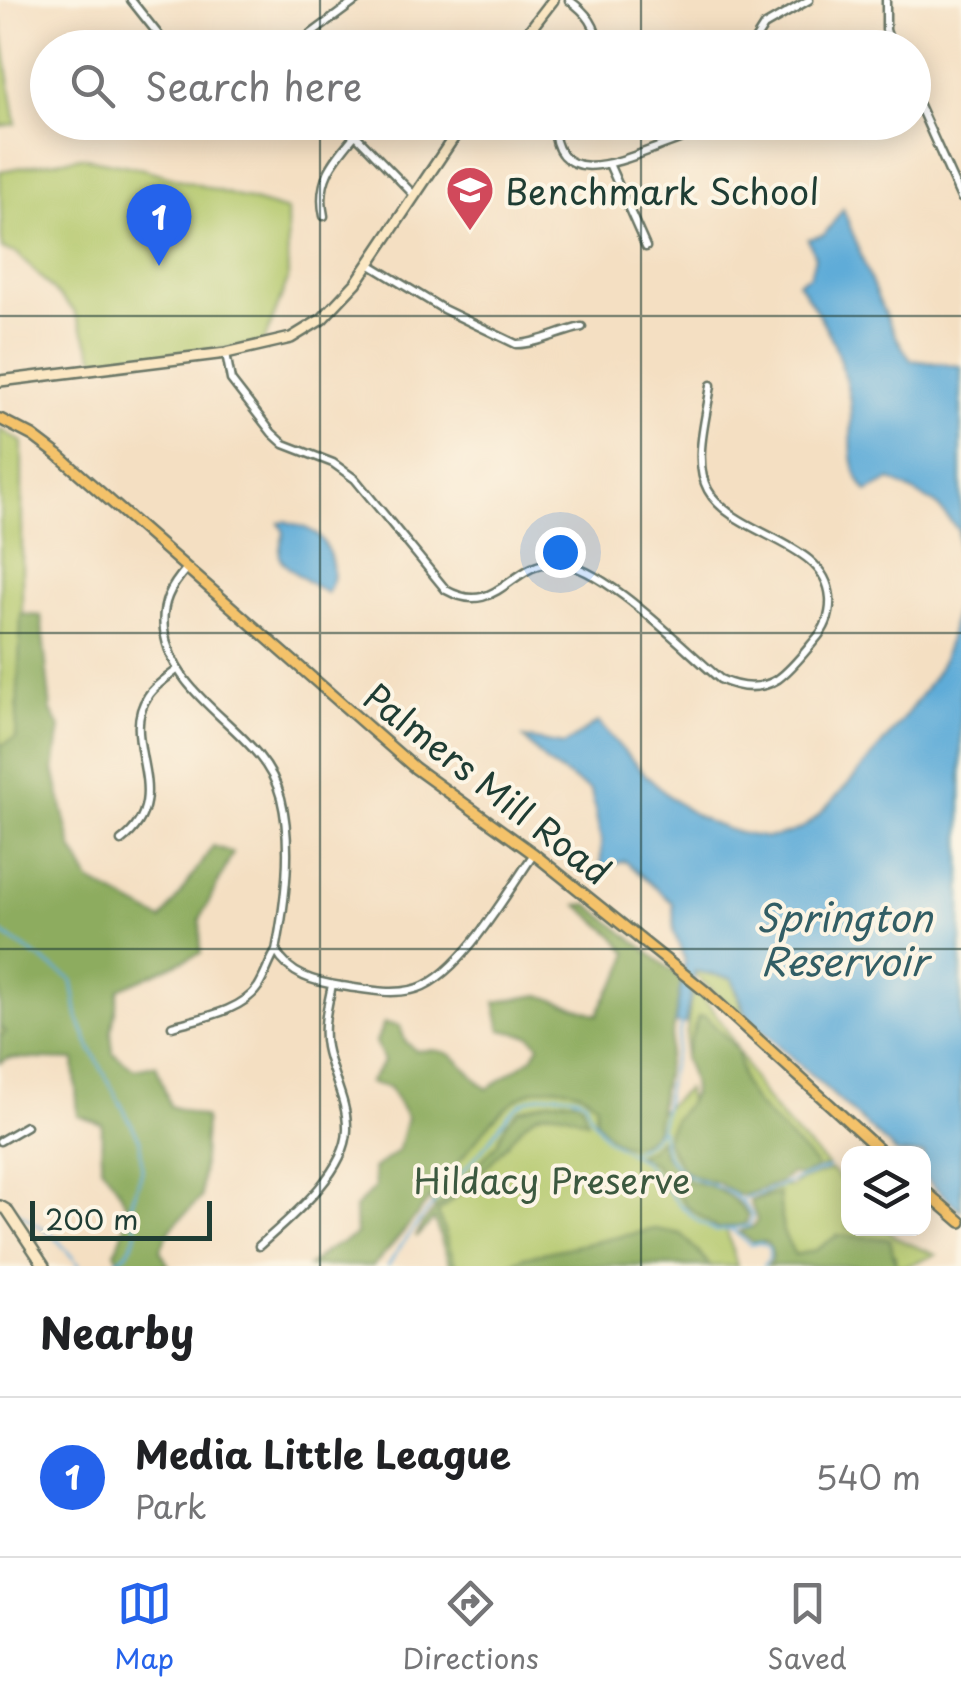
<!DOCTYPE html>
<style>
body{margin:0;font-family:"Playpen Sans",sans-serif;background:#f2f2f2;color:#202124}
.controls{position:absolute;right:30px;bottom:30px;display:grid;overflow:hidden;border-radius:20px;box-shadow:0 5px 25px #0003}
.controls button{width:90px;height:90px;display:grid;place-items:center;padding:0;border:0;border-bottom:2px solid #e0e0e0;background:#fff;color:#202124;font:50px sans-serif}
.scale{position:absolute;left:30px;bottom:25px;width:182px;box-sizing:border-box;padding-left:10px;border:5px solid #1f3d34;border-top:0;font-size:28px;line-height:35px;white-space:nowrap;color:#1f3d34;-webkit-text-stroke:8px #fcf5e5;paint-order:stroke}
.you{position:absolute;left:560px;top:552px;width:35px;height:35px;margin:-25px;border:8px solid #fff;border-radius:50%;background:#1a73e8;box-shadow:0 0 0 15px #1a73e833}
.badge{display:grid;place-items:center;width:65px;height:65px;border-radius:50%;background:#2563eb;color:#fff;font-size:32px;font-weight:700}
.pin{position:absolute;translate:-50% -82px;filter:drop-shadow(0 2px 5px #0008)}
.pin::after{content:'';position:absolute;top:52px;width:35px;height:30px;background:inherit;clip-path:polygon(0 0,100% 0,50% 100%)}
.list{margin:0;padding:0;list-style:none}
h2{display:flex;justify-content:space-between;align-items:center;height:130px;margin:0;padding:0 40px;font-size:42px}
h2 small{font-size:32px;font-weight:400;color:#757577}
.list li{display:grid;grid-template-columns:65px 1fr auto;gap:30px;align-items:center;box-sizing:border-box;height:160px;padding:0 40px;border-top:2px solid #e0e0e0}
.list b{display:block;font-size:38px;white-space:nowrap}
.list p{margin:0;font-size:32px;white-space:nowrap;color:#757577}
.list em{font-size:32px;font-style:normal;color:#757577}
.icon{flex:none;width:55px;height:55px;fill:none;stroke:currentColor;stroke-width:2;stroke-linecap:round;stroke-linejoin:round}
.map{position:relative;flex:none;width:961px;height:1266px;overflow:hidden}
.search{position:absolute;background:#fff;box-shadow:0 5px 25px #0003;left:30px;right:30px;top:30px;height:110px;display:flex;align-items:center;gap:25px;box-sizing:border-box;padding:0 35px;border-radius:55px;color:#757577;font-size:38px}
.sheet{height:290px;background:#fff}
nav{display:flex;justify-content:space-around;align-items:center;box-sizing:border-box;height:140px;border-top:2px solid #e0e0e0;background:#fff;font-size:28px;color:#757577}
nav a{display:grid;justify-items:center;gap:5px}
nav .on{color:#2563eb}
.map>svg:first-child{display:block}
.green{fill:#b2c76b;stroke:#688250;stroke-width:2.5}
.forest{fill:#8dac5f;stroke:#56744a;stroke-width:2.5}
.water{fill:#5facd8;stroke:#3f7486;stroke-width:2.5}
.lines{fill:none;stroke-linecap:round;stroke-linejoin:round}
.stream{stroke:#5facd8;stroke-width:2.5}
.street-casing{stroke:#6a7666;stroke-width:11}
.secondary-casing{stroke:#6a7666;stroke-width:14}
.primary-casing{stroke:#6a7666;stroke-width:14}
.street{stroke:#fff;stroke-width:6}
.secondary{stroke:#fbe7c3;stroke-width:9}
.primary{stroke:#f4c26a;stroke-width:9}
.grid{fill:none;stroke:#1f3d34;stroke-width:2.5;stroke-opacity:0.55}
.labels{text-anchor:middle;dominant-baseline:central;stroke-width:8;stroke-linejoin:round;paint-order:stroke}
.poi-label{font-size:35px;fill:#1f3d34;stroke:#fcf5e5;text-anchor:start}
.street-label{font-size:35px;fill:#1f3d34;stroke:#fcf5e5}
.park-label{font-size:35px;fill:#3c593f;stroke:#fcf5e5}
.water-label{font-size:38px;font-style:italic;fill:#325e65;stroke:#fcf5e5}
</style>
<div class="map">
<svg width="961" height="1266" viewBox="0 0 961 1266">
<rect width="100%" height="100%" fill="#fcf5e5"/>
<filter id="ink" filterUnits="userSpaceOnUse"><feTurbulence type="fractalNoise" baseFrequency=".01" numOctaves="2"/><feDisplacementMap in="SourceGraphic" scale="20" xChannelSelector="R" yChannelSelector="G"/><feConvolveMatrix kernelMatrix="1 2 1 2 8 2 1 2 1" color-interpolation-filters="sRGB"/></filter>
<filter id="wash" filterUnits="userSpaceOnUse"><feTurbulence type="fractalNoise" baseFrequency=".0048" numOctaves="4" result="noise"/><feDisplacementMap in="SourceGraphic" scale="40" xChannelSelector="R" yChannelSelector="G"/><feGaussianBlur stdDeviation="2.25" result="paint"/><feColorMatrix in="noise" values="0 0 0 0 0 0 0 0 0 0 0 0 0 0 0 0 0 1.4 0 .05"/><feComposite in="paint" operator="in"/></filter>
<g filter="url(#wash)">
<rect width="100%" height="100%" fill="#f4dfc2"/>
<path class="green" d="M 0,19 L 16,124 L 0,126 Z
M 81,157 L 144,169 L 287,211 L 288,280 L 263,344 L 98,364 L 74,311 L 17,253 L 2,249 L 0,171 Z
M 0,429 L 22,442 L 22,1035 L 0,1051 Z
M 695,971 L 732,978 L 744,1018 L 694,974 Z
M 692,988 C 727,1017 740,1061 765,1097 C 782,1122 807,1144 828,1166 L 816,1169 L 815,1164 L 756,1104 L 743,1083 L 737,1049 L 698,1018 L 684,1058 Z
M 577,1078 L 631,1136 L 686,1089 L 737,1266 L 455,1266 L 427,1189 L 488,1102 Z
M 831,1170 L 848,1187 L 848,1228 L 887,1229 L 896,1238 L 936,1255 L 906,1266 L 896,1266 L 895,1255 L 838,1235 L 816,1250 L 795,1255 L 783,1232 L 779,1194 L 750,1201 L 783,1186 L 793,1187 L 797,1182 Z"/>
<path class="forest" d="M 21,614 L 41,616 L 51,711 L 60,727 L 54,770 L 72,848 L 90,881 L 162,920 L 213,846 L 233,853 L 200,919 L 201,953 L 119,989 L 111,1033 L 113,1053 L 134,1069 L 156,1065 L 170,1106 L 205,1118 L 201,1198 L 171,1228 L 160,1250 L 169,1266 L 122,1266 L 115,1252 C 134,1214 129,1197 101,1167 L 102,1124 L 78,1116 L 74,1060 L 8,1058 L 0,1063 L 0,1037 L 6,1032 L 0,1027 L 0,746 L 16,738 Z
M 588,904 L 682,979 L 655,1131 C 630,1158 613,1144 595,1119 L 596,1104 C 578,1084 543,1082 519,1098 C 495,1113 479,1137 461,1159 C 432,1195 405,1233 373,1266 L 308,1266 L 326,1251 L 356,1235 L 355,1208 L 375,1187 L 373,1169 L 398,1151 L 407,1118 L 389,1087 L 369,1083 L 384,1061 L 376,1042 L 384,1023 L 400,1026 L 405,1041 L 416,1051 C 461,1046 456,1065 487,1089 L 532,1058 L 539,1045 L 531,1036 L 501,1030 L 495,1002 L 540,995 L 598,1015 C 606,987 622,985 628,953 L 614,936 L 578,905 Z
M 705,1016 L 737,1049 L 743,1083 L 756,1104 L 815,1164 L 816,1169 L 801,1176 L 790,1174 L 781,1182 L 746,1195 L 738,1195 L 718,1183 L 692,1176 L 681,1167 L 665,1139 C 679,1096 707,1112 684,1058 L 698,1017 Z
M 574,1099 L 582,1103 L 587,1121 C 536,1101 532,1115 501,1151 C 483,1173 459,1192 438,1213 L 456,1266 L 450,1266 L 434,1219 L 416,1237 L 422,1224 L 497,1144 L 506,1123 L 519,1110 L 548,1101 Z
M 659,1139 L 663,1153 L 690,1182 C 712,1183 736,1197 748,1215 L 746,1224 L 717,1229 L 688,1207 L 654,1164 L 637,1155 L 650,1149 Z
M 779,1194 L 783,1232 L 795,1255 L 816,1250 L 838,1235 L 890,1239 L 896,1266 L 767,1266 C 775,1258 773,1250 766,1242 L 752,1242 L 739,1232 L 754,1226 L 757,1220 L 750,1201 Z
M 655,1229 L 681,1234 L 711,1266 L 507,1266 L 524,1257 Z"/>
<path class="water" d="M 843,209 C 864,260 880,316 911,360 L 961,366 L 961,1211 L 924,1177 L 924,1154 L 897,1153 L 753,1022 L 746,1013 L 732,978 L 695,971 L 685,1024 L 675,1023 L 685,960 L 674,933 L 673,903 L 625,861 L 601,868 L 601,840 L 591,791 L 547,763 L 524,738 L 564,745 L 598,722 C 647,777 685,828 763,837 C 774,839 798,831 807,825 C 834,805 932,689 943,659 C 958,617 957,575 958,530 L 936,504 L 891,480 L 867,492 C 842,462 856,430 849,395 C 839,345 825,323 798,282 L 810,275 L 815,257 L 808,239 L 824,235 Z
M 285,521 C 294,525 308,527 316,534 C 332,548 338,577 327,593 C 316,587 283,568 280,556 C 278,548 283,540 284,532 L 279,523 Z"/>
<g class="lines">
<path class="stream" d="M 0,932 L 72,980 L 78,1018 L 91,1049 L 140,1140 L 142,1171 L 130,1208 L 137,1231 L 135,1239 L 126,1254 L 111,1266
M 631,1151 C 671,1135 660,1113 669,1078 C 673,1059 679,1043 681,1023
M 742,1200 L 828,1168
M 10,1207 L 54,1236 L 80,1266
M 732,1230 L 750,1245 L 760,1243 L 769,1248 L 769,1258 L 763,1266
M 388,1266 C 414,1221 452,1185 485,1146 C 498,1132 502,1117 519,1105 C 535,1093 567,1090 585,1100 L 590,1116 L 607,1139 L 644,1162 L 677,1202 L 698,1221 L 715,1231 L 749,1226 L 752,1216 C 726,1168 669,1198 661,1130"/>
</g>
</g>
<g filter="url(#ink)">
<g class="lines">
<g class="street-casing">
<path id="street" d="M 131,0 L 169,48
M 569,0 C 586,12 598,26 598,48
M 886,0 L 886,30 L 892,48
M 303,40 L 357,0
M 750,48 L 764,26 L 809,0
M 914,94 L 961,198
M 343,122 L 415,196
M 554,122 C 553,191 621,161 658,147 C 678,139 699,133 718,122
M 610,166 L 646,247
M 324,216 C 316,180 334,160 356,134
M 369,264 L 443,309 L 516,344 C 534,345 562,331 582,327
M 226,353 L 231,380 L 272,433 L 284,444 L 333,463 L 355,479 L 446,590 C 498,619 511,560 558,563 C 604,566 683,648 720,679 C 739,688 759,691 778,679 C 792,669 804,653 815,640 C 826,628 831,615 830,598 C 826,540 734,537 708,490 C 692,462 707,415 711,385
M 187,568 C 170,587 161,604 164,630 C 174,705 263,728 281,798 C 293,846 285,903 276,951
M 121,841 C 179,797 117,741 148,696 C 154,686 168,677 177,670
M 172,1026 C 199,1018 241,1012 258,987 C 265,976 269,962 276,951 C 289,975 315,982 341,986 C 364,989 388,995 411,990 C 457,982 507,892 534,854
M 0,1141 L 26,1126
M 259,1246 C 289,1219 346,1173 347,1130 C 348,1102 331,1074 326,1047 C 322,1026 328,1005 332,985"/>
</g>
<g class="secondary-casing">
<path id="secondary" d="M 516,48 L 553,0
M 0,381 L 226,353 L 291,338 L 322,319 L 356,283 L 464,122
M 0,1206 L 7,1210 L 44,1266"/>
</g>
<g class="primary-casing">
<path id="primary" d="M 0,419 L 33,436 L 58,455 L 415,768 L 534,854 L 705,991 L 884,1154
M 924,1190 L 961,1222"/>
</g>
<use href="#street" class="street"/>
<use href="#secondary" class="secondary"/>
<use href="#primary" class="primary"/>
</g>
</g>
<path class="grid" d="M 320,0 L 320,48M 641,0 L 641,48M 320,122 L 320,1266M 641,122 L 641,1266M 0,316 L 961,316M 0,633 L 961,633M 0,949 L 961,949"/>
<defs>
<g id="school-pin" transform="scale(2.5)"><path d="M0 17L-7.5 6A9.5 9.5 0 1 1 7.5 6Z" fill="#d1495b" stroke="#fcf5e5"/><path d="M0-5L7-2L0 1L-7-2ZM-4 1L0 2.5L4 1V4Q0 6-4 4Z" fill="#fff"/></g>
</defs>
<g fill-rule="evenodd">
<use href="#school-pin" x="470" y="190"/>
</g>
<g class="labels">
<g class="poi-label">
<text x="505" y="190">Benchmark School</text>
</g>
<g class="street-label">
<text transform="translate(488 783) rotate(38)">Palmers Mill Road</text>
</g>
<g class="park-label">
<text x="552" y="1179">Hildacy Preserve</text>
</g>
<g class="water-label">
<text x="844" y="916">Springton<tspan x="844" dy="44">Reservoir</tspan></text>
</g>
</g>
</svg>
<div class="controls">
<button><svg class="icon" aria-label="layers" viewBox="0 0 24 24"><path d="M12 4l9 5-9 5-9-5zM3 14l9 5 9-5"/></svg></button>
</div>
<div class="scale">200 m</div>
<div class="you"></div>
<div class="pin badge" style="left:159px;top:266px">1</div>
<div class="search"><svg class="icon" aria-label="search" viewBox="0 0 24 24"><circle cx="10" cy="10" r="6"/><path d="M15 15l6 6"/></svg>Search here</div>
</div>
<section class="sheet">
<h2>Nearby<small></small></h2>
<ul class="list">
<li><span class="badge">1</span><div><b>Media Little League</b><p>Park</p></div><em>540 m</em></li>
</ul>
</section>
<nav>
<a class="on"><svg class="icon" aria-label="map" viewBox="0 0 24 24"><path d="M3 6l6-2 6 2 6-2v14l-6 2-6-2-6 2zM9 4v14M15 6v14"/></svg>Map</a>
<a><svg class="icon" aria-label="directions" viewBox="0 0 24 24"><path d="M12 3l9 9-9 9-9-9zM9 14v-3h6M13 9l2 2-2 2"/></svg>Directions</a>
<a><svg class="icon" aria-label="saved" viewBox="0 0 24 24"><path d="M7 4h10v16l-5-4-5 4z"/></svg>Saved</a>
</nav>
